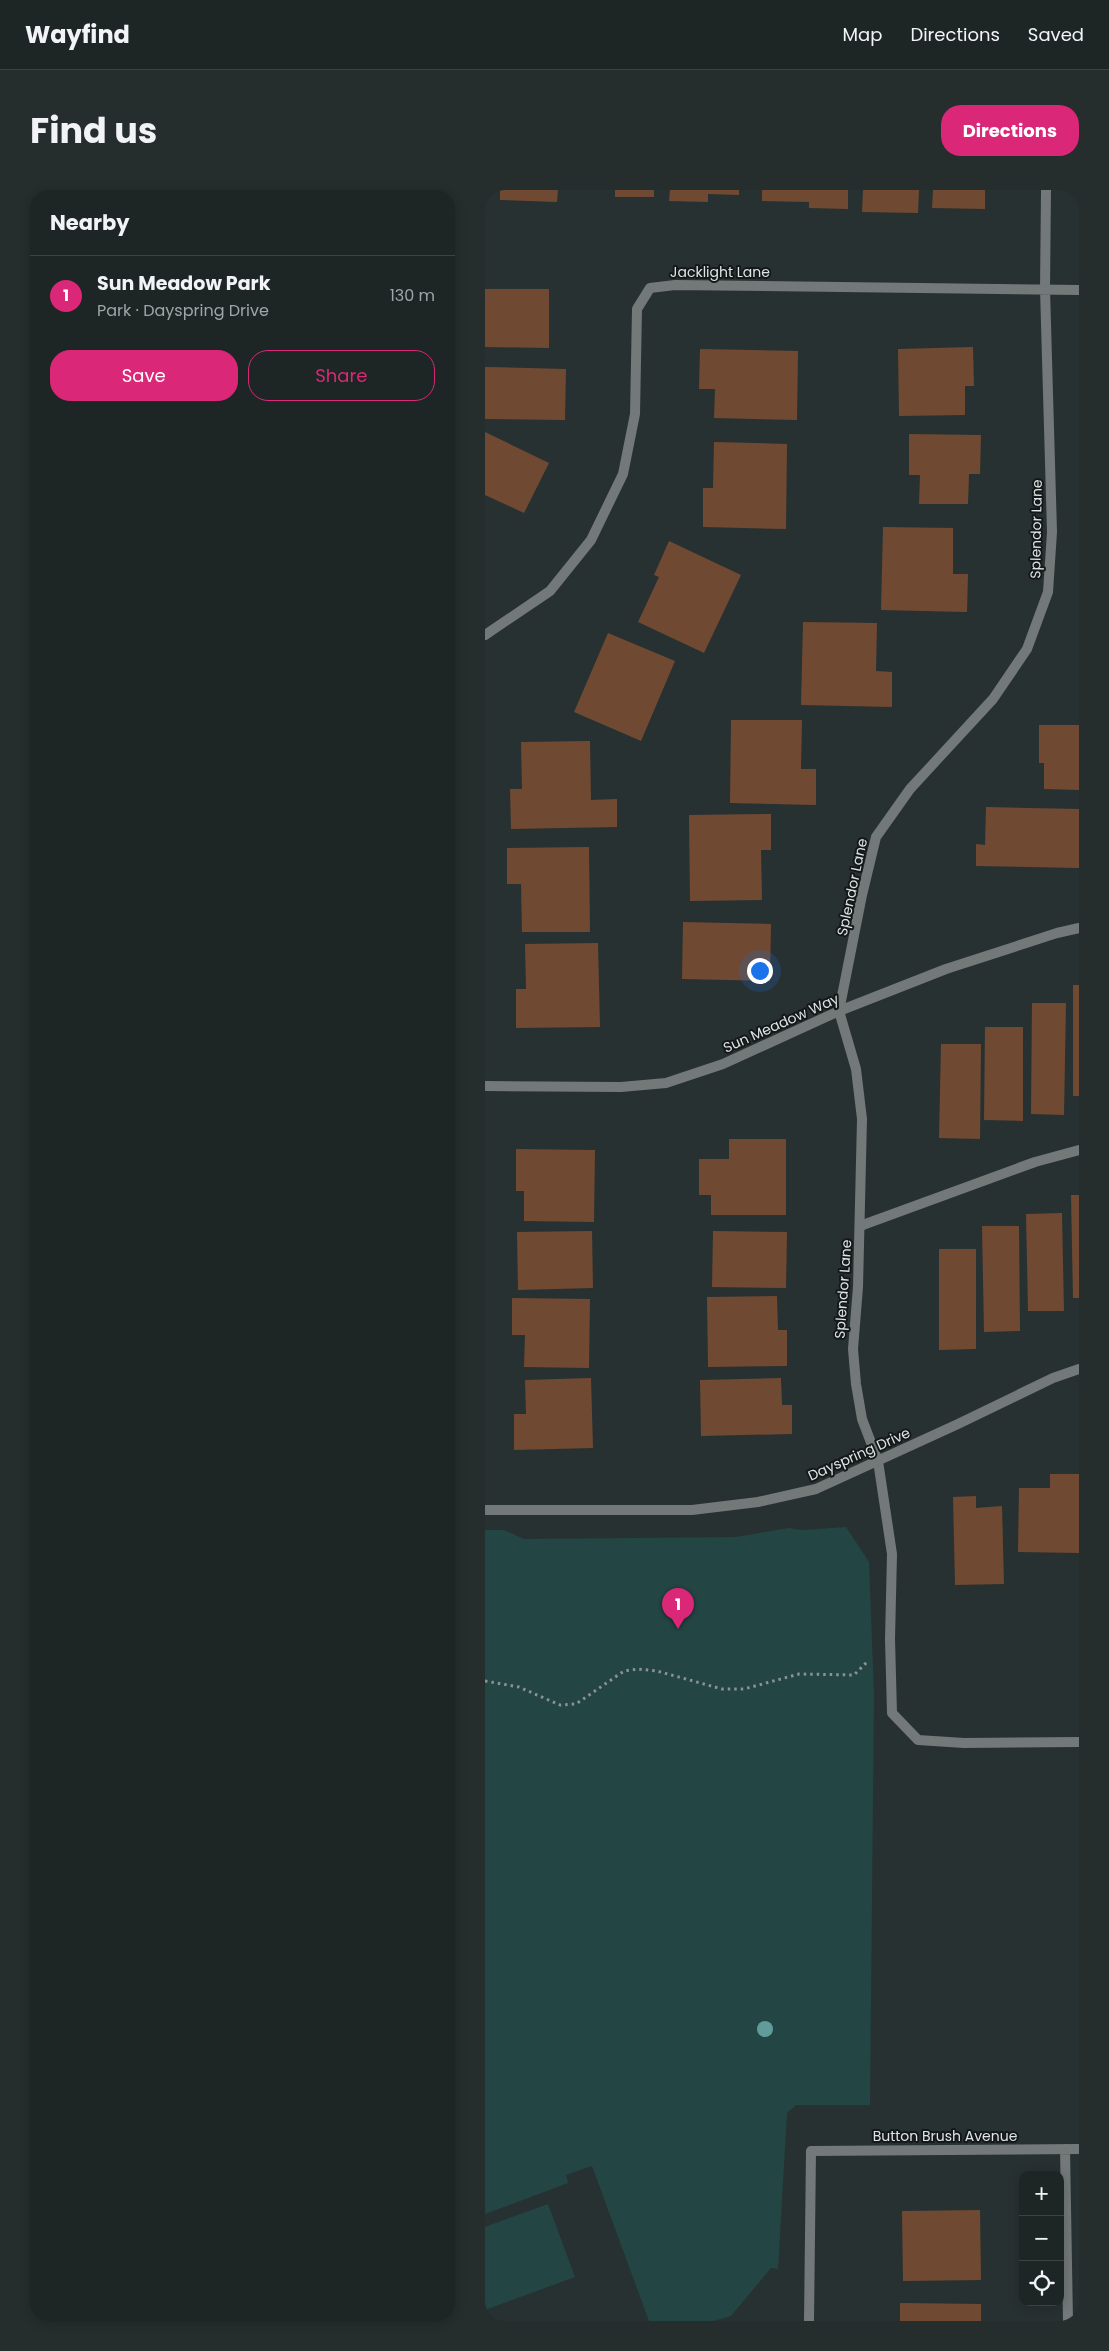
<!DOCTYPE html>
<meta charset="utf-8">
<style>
body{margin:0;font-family:Poppins,sans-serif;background:#262d2d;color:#f1f3f6}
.controls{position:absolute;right:15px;bottom:15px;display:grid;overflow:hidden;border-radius:10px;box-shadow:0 2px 12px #0003}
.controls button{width:45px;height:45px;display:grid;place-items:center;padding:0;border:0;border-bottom:1px solid #3c4242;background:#1e2525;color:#f1f3f6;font:25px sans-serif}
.you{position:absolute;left:274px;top:780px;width:18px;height:18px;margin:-12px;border:4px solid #fff;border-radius:50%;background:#1a73e8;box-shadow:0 0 0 8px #1a73e833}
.badge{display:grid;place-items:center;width:32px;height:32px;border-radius:50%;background:#db2777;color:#fff;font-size:16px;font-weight:700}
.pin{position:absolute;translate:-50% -41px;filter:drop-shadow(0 1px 2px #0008)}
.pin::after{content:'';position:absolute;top:26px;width:18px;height:15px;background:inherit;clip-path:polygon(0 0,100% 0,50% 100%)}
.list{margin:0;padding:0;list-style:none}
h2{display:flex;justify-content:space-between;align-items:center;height:65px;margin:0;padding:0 20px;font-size:21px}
h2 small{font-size:16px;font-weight:400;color:#a1a5a7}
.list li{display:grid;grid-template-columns:32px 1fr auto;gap:15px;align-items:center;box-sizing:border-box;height:80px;padding:0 20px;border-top:1px solid #3c4242}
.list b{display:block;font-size:19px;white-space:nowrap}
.list p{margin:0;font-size:16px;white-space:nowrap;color:#a1a5a7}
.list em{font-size:16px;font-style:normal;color:#a1a5a7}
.actions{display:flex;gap:10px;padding:15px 20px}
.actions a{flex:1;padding:11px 0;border:1px solid #db2777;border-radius:20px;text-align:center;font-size:18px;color:#db2777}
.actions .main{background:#db2777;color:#fff}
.icon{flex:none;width:28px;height:28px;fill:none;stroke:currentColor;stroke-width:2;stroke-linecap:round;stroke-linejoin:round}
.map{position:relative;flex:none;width:594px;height:2131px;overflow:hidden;border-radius:20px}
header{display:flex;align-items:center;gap:30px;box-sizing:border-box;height:70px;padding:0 25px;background:#1e2525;border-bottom:1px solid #3c4242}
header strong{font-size:24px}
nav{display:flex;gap:28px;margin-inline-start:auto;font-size:18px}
.intro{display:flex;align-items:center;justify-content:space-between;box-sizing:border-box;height:120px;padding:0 30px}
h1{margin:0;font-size:35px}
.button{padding:12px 22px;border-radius:20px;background:#db2777;color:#fff;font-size:18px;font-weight:700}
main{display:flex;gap:30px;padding:0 30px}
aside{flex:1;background:#1e2525;border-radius:20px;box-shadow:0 2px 12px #0003}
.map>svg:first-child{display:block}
.green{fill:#234544}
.building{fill:#704932}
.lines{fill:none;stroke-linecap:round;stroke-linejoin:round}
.path{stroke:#8c9292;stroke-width:3;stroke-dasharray:2.5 4;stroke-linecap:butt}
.lane{stroke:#737878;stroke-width:10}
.street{stroke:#737878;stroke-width:10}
.tree{fill:#619c9b}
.labels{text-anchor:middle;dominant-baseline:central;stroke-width:4;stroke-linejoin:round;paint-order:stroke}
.street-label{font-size:14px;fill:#dee3e3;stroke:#141818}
</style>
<header>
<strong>Wayfind</strong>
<nav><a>Map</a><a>Directions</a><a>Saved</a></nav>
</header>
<div class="intro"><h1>Find us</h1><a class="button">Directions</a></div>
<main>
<aside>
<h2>Nearby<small></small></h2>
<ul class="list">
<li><span class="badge">1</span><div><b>Sun Meadow Park</b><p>Park · Dayspring Drive</p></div><em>130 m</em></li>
</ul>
<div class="actions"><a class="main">Save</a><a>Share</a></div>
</aside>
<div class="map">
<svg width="594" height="2131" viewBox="0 0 594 2131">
<rect width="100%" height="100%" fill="#283131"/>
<path class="green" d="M 361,1337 L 384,1372 L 389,1505 L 385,1915 L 311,1915 L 302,1923 L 293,2079 L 286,2078 L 246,2126 L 229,2131 L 164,2131 L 107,1976 L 81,1985 L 83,1993 L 0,2024 L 0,1340 L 19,1340 L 39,1349 L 251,1347 L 304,1338 L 316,1340 Z
M 63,2014 L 90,2087 L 0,2120 L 0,2037 Z"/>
<path class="building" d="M 15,0 L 73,0 L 72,12 L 15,10 Z
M 130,0 L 169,0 L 169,7 L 130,7 Z
M 185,0 L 254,0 L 254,5 L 223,4 L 223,12 L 184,11 Z
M 277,0 L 363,0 L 363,19 L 324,18 L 324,12 L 277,11 Z
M 378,0 L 434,0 L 433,23 L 377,22 Z
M 448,0 L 500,0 L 500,19 L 447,18 Z
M 0,99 L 64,99 L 64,158 L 0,157 Z
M 488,157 L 489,196 L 480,196 L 480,225 L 414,226 L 413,159 Z
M 215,159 L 313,161 L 312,230 L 229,228 L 230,199 L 214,199 Z
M 0,177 L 81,179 L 80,230 L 0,229 Z
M 0,242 L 64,273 L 39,323 L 0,305 Z
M 424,244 L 496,245 L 495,284 L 484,284 L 483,314 L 434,314 L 435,285 L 424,285 Z
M 229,252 L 302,254 L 301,339 L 218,337 L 218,298 L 228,298 Z
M 398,337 L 468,338 L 468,384 L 483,384 L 482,422 L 396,420 Z
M 184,351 L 256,385 L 219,463 L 153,432 L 174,387 L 169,385 Z
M 318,432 L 392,433 L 391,481 L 407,482 L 407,517 L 316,515 Z
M 123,443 L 190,471 L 156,551 L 89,522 Z
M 246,530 L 317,530 L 316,579 L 331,579 L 331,615 L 245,613 Z
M 554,535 L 594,535 L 594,600 L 559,599 L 559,573 L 554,573 Z
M 105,551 L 106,610 L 132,609 L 132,637 L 26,639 L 25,599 L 37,599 L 36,552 Z
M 501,617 L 594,619 L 594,678 L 491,676 L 491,654 L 500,655 Z
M 286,624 L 286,660 L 276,660 L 277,710 L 205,711 L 204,625 Z
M 104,657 L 105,742 L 37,742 L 36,694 L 22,694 L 22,658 Z
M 198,732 L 286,734 L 285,791 L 197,789 Z
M 113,753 L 115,837 L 31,838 L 31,799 L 41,799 L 40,754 Z
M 588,795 L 594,795 L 594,906 L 588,906 Z
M 547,813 L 581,813 L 579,925 L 546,924 Z
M 500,837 L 538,837 L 538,931 L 499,930 Z
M 456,854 L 496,854 L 495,949 L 454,948 Z
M 244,949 L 301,949 L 301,1025 L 226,1025 L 226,1005 L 214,1005 L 214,969 L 244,969 Z
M 31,959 L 110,960 L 109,1032 L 39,1031 L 39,1001 L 31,1001 Z
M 586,1005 L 594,1005 L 594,1108 L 588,1108 Z
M 577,1023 L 579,1121 L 543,1121 L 541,1024 Z
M 497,1036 L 534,1036 L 535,1141 L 499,1142 Z
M 107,1041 L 108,1098 L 33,1100 L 32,1042 Z
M 228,1041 L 302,1042 L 301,1098 L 227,1097 Z
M 454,1059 L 491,1059 L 491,1159 L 454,1160 Z
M 292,1106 L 293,1140 L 302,1140 L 302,1176 L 223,1177 L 222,1107 Z
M 27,1108 L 105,1109 L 104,1178 L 39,1177 L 40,1145 L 27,1145 Z
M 106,1188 L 108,1258 L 29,1260 L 29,1224 L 41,1224 L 40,1190 Z
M 296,1188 L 297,1215 L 307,1215 L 307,1244 L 216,1246 L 215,1190 Z
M 565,1284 L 594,1284 L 594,1363 L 533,1362 L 534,1298 L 565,1298 Z
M 491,1306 L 491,1318 L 517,1316 L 519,1394 L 470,1395 L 468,1307 Z
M 495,2020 L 496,2090 L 418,2091 L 417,2021 Z
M 415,2113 L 496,2114 L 496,2131 L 415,2131 Z"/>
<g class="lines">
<path class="path" d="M 0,1491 L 34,1497 L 75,1515 L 91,1514 L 139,1481 L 153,1479 L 172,1481 L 237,1499 L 259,1499 L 314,1484 L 369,1485 L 382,1472"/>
<path class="lane" d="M 560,99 L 561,0
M 375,1036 L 550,972 L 594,960"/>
<path class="street" d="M 560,99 L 567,342 L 563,402 L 542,459 L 508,509 L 425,599 L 391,647 L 377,705 L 354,821 L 371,879 L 377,929 L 373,1097 L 368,1159 L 371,1194 L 377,1229 L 393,1271 L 407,1364 L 405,1449 L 407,1523 L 433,1550 L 479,1553 L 594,1552
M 0,445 L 65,401 L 106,350 L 138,284 L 150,224 L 152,119 L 165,98 L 190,95 L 594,100
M 0,896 L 136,897 L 181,893 L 238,874 L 354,821 L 461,779 L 572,743 L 594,738
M 0,1320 L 207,1320 L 273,1312 L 331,1299 L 473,1234 L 568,1188 L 594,1179
M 580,1959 L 583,2131
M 324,2131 L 326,1961 L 594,1959"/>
</g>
<circle class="tree" cx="280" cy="1839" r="8"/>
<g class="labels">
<g class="street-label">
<text x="235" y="82">Jacklight Lane</text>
<text transform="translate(551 339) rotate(-89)">Splendor Lane</text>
<text transform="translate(367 697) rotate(-78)">Splendor Lane</text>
<text transform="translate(296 833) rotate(-24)">Sun Meadow Way</text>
<text transform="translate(358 1099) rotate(-86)">Splendor Lane</text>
<text transform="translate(374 1264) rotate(-24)">Dayspring Drive</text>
<text x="460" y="1946">Button Brush Avenue</text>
</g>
</g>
</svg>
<div class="controls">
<button>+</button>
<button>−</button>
<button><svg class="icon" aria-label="locate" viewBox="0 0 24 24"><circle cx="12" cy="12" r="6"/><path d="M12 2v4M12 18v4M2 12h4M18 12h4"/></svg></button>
</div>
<div class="you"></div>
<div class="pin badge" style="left:193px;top:1439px">1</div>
</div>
</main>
